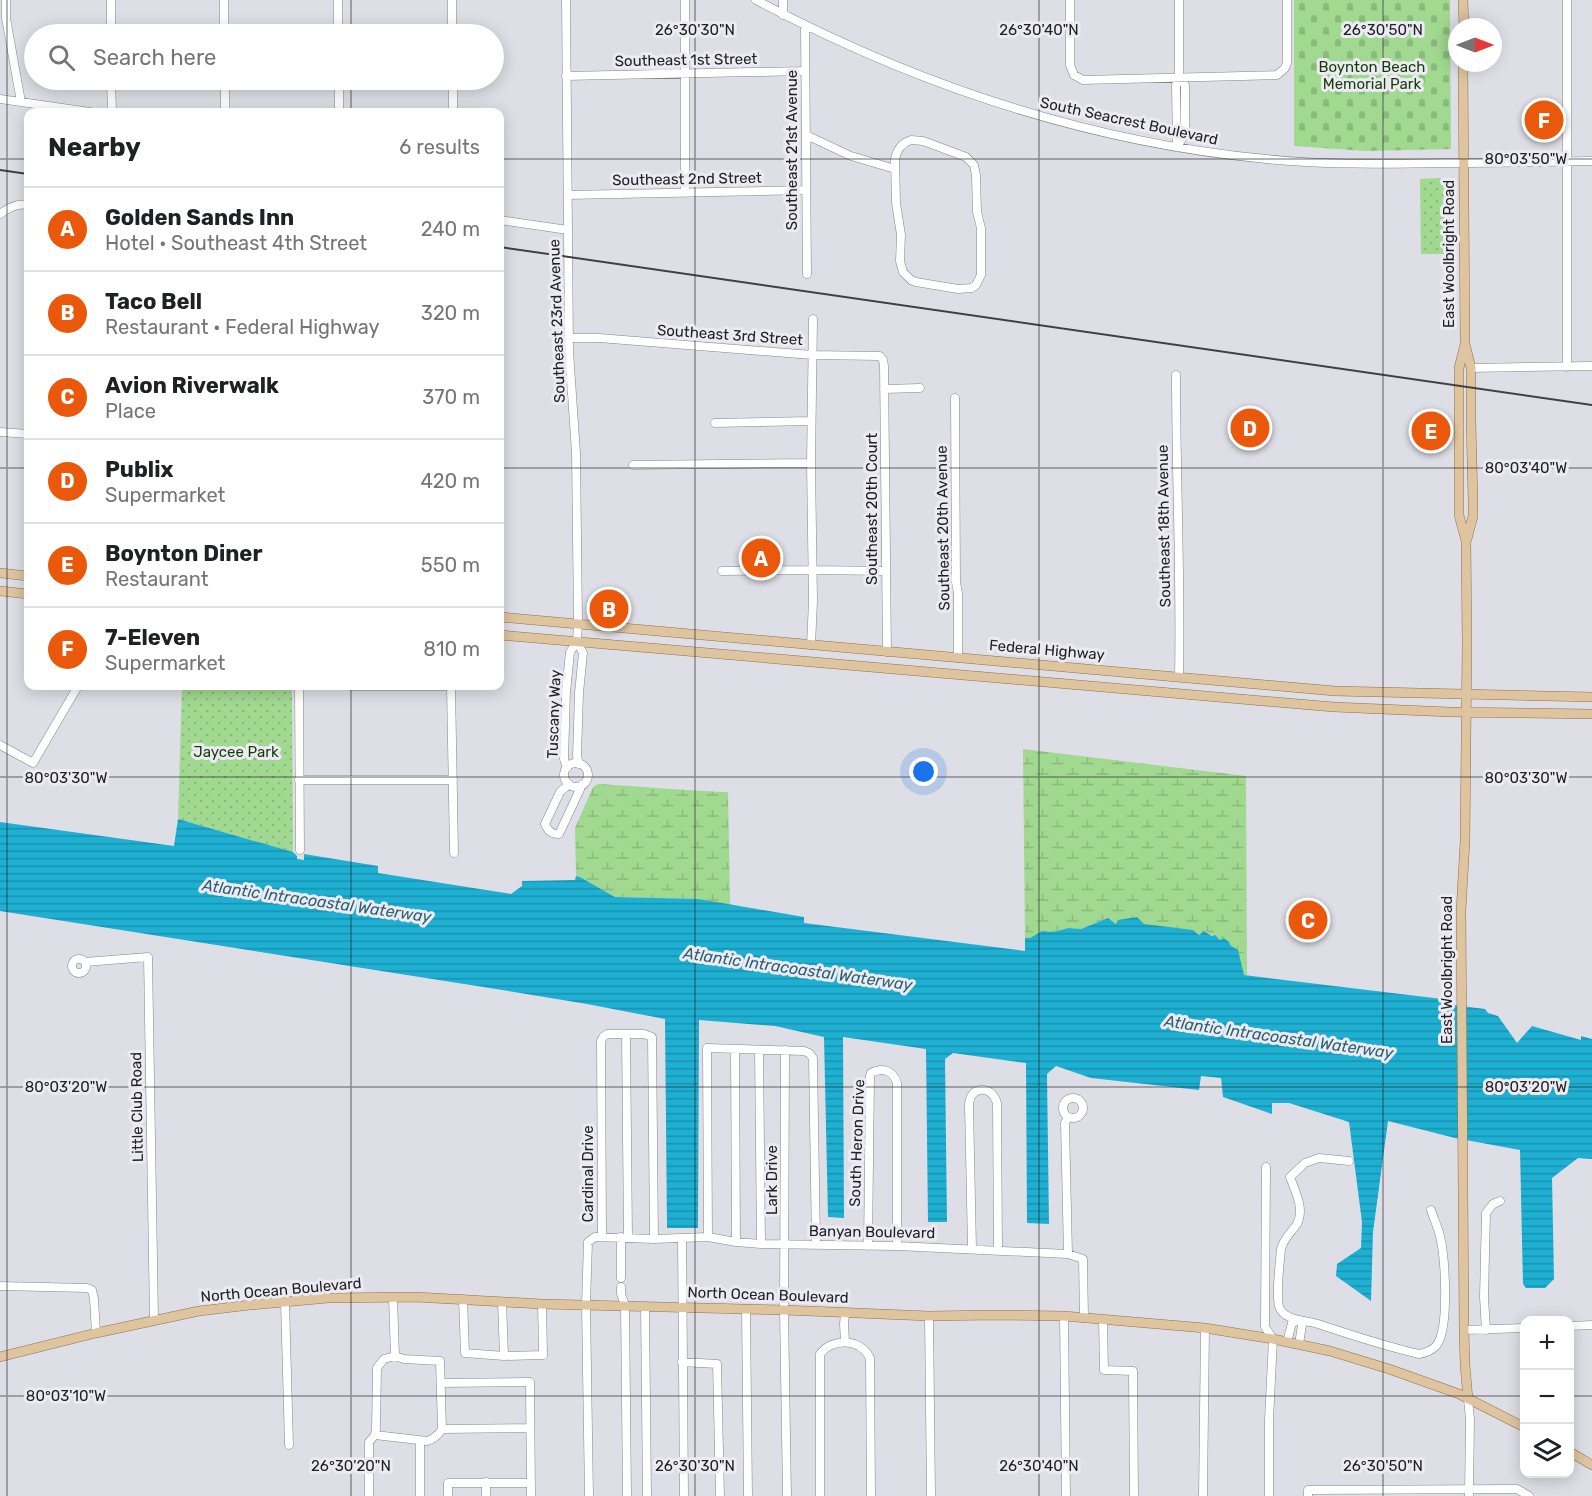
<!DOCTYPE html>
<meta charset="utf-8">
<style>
body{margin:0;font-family:Rubik,sans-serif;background:#f2f2f2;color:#202124}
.controls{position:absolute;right:18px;bottom:18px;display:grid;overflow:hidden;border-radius:12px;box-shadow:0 3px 15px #0003}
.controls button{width:54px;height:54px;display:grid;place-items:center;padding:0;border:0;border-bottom:2px solid #e0e0e0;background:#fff;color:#202124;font:30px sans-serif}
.compass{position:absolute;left:1448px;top:18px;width:54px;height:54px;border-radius:50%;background:#fff;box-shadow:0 3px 15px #0003;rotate:90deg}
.you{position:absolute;left:924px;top:772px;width:21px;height:21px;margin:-15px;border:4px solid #fff;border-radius:50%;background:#1a73e8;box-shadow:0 0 0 9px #1a73e833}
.badge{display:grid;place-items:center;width:39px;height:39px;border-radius:50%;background:#ea580c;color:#fff;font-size:20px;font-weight:700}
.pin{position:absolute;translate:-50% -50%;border:3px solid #fff;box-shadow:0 2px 6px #0006}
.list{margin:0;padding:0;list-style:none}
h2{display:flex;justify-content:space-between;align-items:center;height:78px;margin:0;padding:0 24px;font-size:26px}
h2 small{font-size:20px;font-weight:400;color:#757577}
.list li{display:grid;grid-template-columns:39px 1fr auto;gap:18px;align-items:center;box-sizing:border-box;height:84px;padding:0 24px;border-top:2px solid #e0e0e0}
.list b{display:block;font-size:22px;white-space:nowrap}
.list p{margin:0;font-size:20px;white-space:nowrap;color:#757577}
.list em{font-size:20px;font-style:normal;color:#757577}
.icon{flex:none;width:33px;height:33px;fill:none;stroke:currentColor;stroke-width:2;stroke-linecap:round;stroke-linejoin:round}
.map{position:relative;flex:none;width:1592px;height:1496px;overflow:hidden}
.search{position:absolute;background:#fff;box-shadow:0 3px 15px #0003;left:24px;top:24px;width:480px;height:66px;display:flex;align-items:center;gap:15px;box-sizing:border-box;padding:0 21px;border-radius:33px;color:#757577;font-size:22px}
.panel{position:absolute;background:#fff;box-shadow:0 3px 15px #0003;left:24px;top:108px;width:480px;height:582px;border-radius:12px}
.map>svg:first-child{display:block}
.grass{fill:url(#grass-dots)}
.wetland{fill:url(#wetland-marsh)}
.cemetery{fill:url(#cemetery-stones)}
.water{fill:url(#water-rules)}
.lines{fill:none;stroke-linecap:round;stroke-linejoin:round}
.minor-casing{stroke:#86858d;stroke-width:9}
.major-casing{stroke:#8e724b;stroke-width:10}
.minor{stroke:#fff;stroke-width:8}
.major{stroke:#dec49f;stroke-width:9}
.rail{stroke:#404043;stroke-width:2}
.ticks{fill:none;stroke:#222225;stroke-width:1.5;stroke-opacity:0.45}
.labels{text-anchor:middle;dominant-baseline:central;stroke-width:6;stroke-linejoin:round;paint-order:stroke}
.street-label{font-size:15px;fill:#222225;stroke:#ecebf4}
.park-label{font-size:15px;fill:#163c06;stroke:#ecebf4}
.water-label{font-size:16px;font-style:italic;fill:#2b606f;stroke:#ecebf4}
.ticks-label{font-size:15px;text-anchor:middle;fill:#222225;stroke:#ecebf4;stroke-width:6;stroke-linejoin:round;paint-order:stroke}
</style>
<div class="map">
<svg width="1592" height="1496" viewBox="0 0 1592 1496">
<defs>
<pattern id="grass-dots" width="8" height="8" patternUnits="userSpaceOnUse" patternTransform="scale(1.5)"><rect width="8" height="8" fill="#a2d991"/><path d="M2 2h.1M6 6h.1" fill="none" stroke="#8bba7d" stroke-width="1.8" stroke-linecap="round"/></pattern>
<pattern id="wetland-marsh" width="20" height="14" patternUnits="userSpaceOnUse" patternTransform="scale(1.5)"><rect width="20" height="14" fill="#a2d991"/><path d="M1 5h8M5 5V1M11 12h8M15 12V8" fill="none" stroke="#8bba7d"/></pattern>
<pattern id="cemetery-stones" width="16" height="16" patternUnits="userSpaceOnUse" patternTransform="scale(1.5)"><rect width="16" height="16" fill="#a2d991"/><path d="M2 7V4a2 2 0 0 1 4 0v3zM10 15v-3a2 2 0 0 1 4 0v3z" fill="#8bba7d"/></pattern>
<pattern id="water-rules" width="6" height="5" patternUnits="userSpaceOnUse" patternTransform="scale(1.5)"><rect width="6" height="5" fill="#1eb0d3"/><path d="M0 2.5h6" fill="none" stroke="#1a8fab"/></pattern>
</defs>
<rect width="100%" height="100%" fill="#dedee6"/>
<path class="grass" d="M 1440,178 L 1450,184 L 1450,254 L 1421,254 L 1420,179 Z
M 182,686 L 292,686 L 293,852 L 178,819 Z"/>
<path class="wetland" d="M 1023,749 L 1246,776 L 1247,975 L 1243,975 L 1243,971 L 1230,946 L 1205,931 L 1199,935 L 1144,924 L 1117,924 L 1108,918 L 1081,929 L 1068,928 L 1054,932 L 1042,931 L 1030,938 L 1025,938 Z
M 598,784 C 642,786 685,791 728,792 L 730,905 L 699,899 L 615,897 L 580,877 L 576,876 L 575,828 L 593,787 Z"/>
<path class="cemetery" d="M 1294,0 L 1450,0 L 1451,149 L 1366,151 L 1294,146 Z"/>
<path class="water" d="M 178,819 L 293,852 L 297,856 L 297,859 L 304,860 L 304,854 L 378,866 L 378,873 L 511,894 L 522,886 L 522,881 L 575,880 L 576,876 L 580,877 L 615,897 L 699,899 L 804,917 L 804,923 L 1025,951 L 1025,938 L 1030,938 L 1042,931 L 1054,932 L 1068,928 L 1081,929 L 1108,918 L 1116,924 L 1118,920 L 1137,917 L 1144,924 L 1193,930 L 1199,935 L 1204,931 L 1212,936 L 1215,935 L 1220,940 L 1224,938 L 1229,942 L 1231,946 L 1238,950 L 1244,975 L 1442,999 L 1445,1004 L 1485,1009 L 1488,1013 L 1498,1016 L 1517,1043 L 1532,1026 L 1581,1040 L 1581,1036 L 1592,1039 L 1592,1159 L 1578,1158 L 1552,1178 L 1554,1279 L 1545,1288 L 1526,1288 L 1523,1284 L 1520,1150 L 1455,1138 L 1388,1121 L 1373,1232 L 1371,1301 L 1336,1276 L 1337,1264 L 1361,1248 L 1362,1222 L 1349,1122 L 1289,1103 L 1272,1103 L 1272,1114 L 1223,1097 L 1221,1078 L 1201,1076 L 1199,1090 L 1091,1078 L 1056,1066 L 1047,1074 L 1049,1224 L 1027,1223 L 1026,1063 L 953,1053 L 945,1059 L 947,1222 L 928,1222 L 926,1049 L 843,1037 L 844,1218 L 828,1217 L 824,1037 L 775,1026 L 699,1020 L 698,1228 L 667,1228 L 665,1019 L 587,1004 L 496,989 L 0,911 L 0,822 L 174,846 Z"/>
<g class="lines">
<g class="minor-casing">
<path id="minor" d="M 6,0 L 6,18 L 21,102
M 111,0 L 111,34
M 224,0 L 224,34
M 338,0 L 338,34
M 452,0 L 452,34
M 566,0 L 569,351 L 576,453 L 578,621 L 577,642 L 583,653 L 579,693 L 577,756 L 579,764
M 685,0 L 685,193
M 756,0 C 915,84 1087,142 1266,159 C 1325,165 1384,164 1443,163 C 1492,163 1542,162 1592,161
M 783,0 L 783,15
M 1070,0 L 1070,65 L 1074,75 L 1083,80 L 1277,75 L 1285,68 L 1287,63 L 1287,0
M 1567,0 L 1567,367
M 805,26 L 807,274
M 566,76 L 805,71
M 111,80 L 112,112
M 225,80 L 225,112
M 339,80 L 339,112
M 453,80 L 453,112
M 0,99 L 90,112
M 806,135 L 851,156 L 895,169
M 911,140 L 923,141 L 966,157 L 974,165 L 976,176 L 977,212 L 981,228 L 981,275 L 976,285 L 972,288 L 958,289 L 916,282 L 911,280 L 903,272 L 900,261 L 901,235 L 896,203 L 895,159 C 897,149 902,143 911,140 Z
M 1177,147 L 1176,85 L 1179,78 L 1179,0
M 1177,147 L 1185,134 L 1185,85 L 1179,78
M 568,195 L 806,190
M 0,214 C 8,208 18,203 28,205
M 500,220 L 568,230
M 568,338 L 599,338 L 812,355 L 880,356 L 883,360 L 884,366 L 887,652
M 1471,368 L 1592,366
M 1176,375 C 1176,476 1181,576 1179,677
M 884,389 L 920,388
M 955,398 L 956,582 L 958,594 L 958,658
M 715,423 L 811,421
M 0,432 L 28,434
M 633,465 L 811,463
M 722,571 L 813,570 L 886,571
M 811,645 L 813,601 L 811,463 L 813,319
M 299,686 L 300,850
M 352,686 L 451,686
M 451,686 L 454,853
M 0,745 L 33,763 L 78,686
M564 775a12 12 0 1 1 24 0a12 12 0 1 1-24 0Z
M 567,768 L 564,759 L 566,692 L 570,652 L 577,642
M 299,780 L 453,780
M 569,784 L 560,792 L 545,824 C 548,831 551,834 559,834 L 561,830 L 582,785
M72 966a7 7 0 1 1 14 0a7 7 0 1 1-14 0Z
M 85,962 L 148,957 L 154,1320
M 626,1034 L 628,1237
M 735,1049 L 736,1242
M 759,1050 L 761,1244
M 785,1050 L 784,1310 L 787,1496
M1063 1108a10 10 0 1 1 20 0a10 10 0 1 1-20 0Z
M 1349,1161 L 1319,1158 L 1305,1163 L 1290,1177 C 1295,1191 1305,1209 1297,1224 C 1291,1233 1284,1238 1281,1249 C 1280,1262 1275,1299 1280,1309 C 1287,1321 1306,1320 1318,1324 C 1351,1335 1384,1346 1419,1354 C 1425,1353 1432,1350 1436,1346 C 1450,1329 1445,1258 1440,1236 C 1438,1228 1434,1219 1431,1210
M 1266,1167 L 1265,1327 L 1273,1339 L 1269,1420 L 1269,1496
M 602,1236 L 601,1041 L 603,1037 L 607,1034 L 644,1034 L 652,1037 L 654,1239
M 708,1237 L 707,1048 L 804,1051 L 809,1053 L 813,1058 L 816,1244
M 682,1238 L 684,1496
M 868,1246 L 870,1076 L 871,1073 C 882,1067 893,1070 897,1083 L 897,1246
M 972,1248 L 969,1105 C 970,1085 992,1085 997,1103 L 998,1250
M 1068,1254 L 1065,1123 L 1068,1117
M 621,1278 L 621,1237
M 0,1286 L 87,1288 L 92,1290 L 94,1299 L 96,1333
M 621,1287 L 621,1294 L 625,1305 L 627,1496
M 393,1298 L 395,1356
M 463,1299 L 465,1353 L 504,1356 L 543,1355 L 542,1304
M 285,1302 L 289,1445
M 502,1302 L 504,1356
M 645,1307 L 647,1496
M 746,1310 L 748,1496
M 845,1313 L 844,1324 L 845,1342
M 929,1316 L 931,1496
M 1064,1316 L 1066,1496
M 1103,1320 L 1104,1370 L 1133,1371 L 1134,1496
M 1570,1326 L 1592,1325
M 1464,1330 L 1524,1328
M 1486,1330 L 1484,1297 L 1486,1213 L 1493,1204 L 1500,1201
M 1287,1342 L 1292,1323 L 1299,1320 L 1302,1325 L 1299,1344
M 682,1362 L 717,1364 L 720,1496
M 441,1383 L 530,1382 L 531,1496
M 1468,1399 L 1470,1419 L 1469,1496
M 442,1429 L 530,1428
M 375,1435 L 427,1441 C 434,1439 438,1436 442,1429
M 486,1482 L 486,1496
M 369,1496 L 369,1442 L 375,1435 L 376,1429 L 377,1368 L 380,1364 L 384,1359 L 395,1356 L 404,1359 L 440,1361 L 442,1429
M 420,1496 L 420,1441
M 448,1496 L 448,1483 L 531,1483
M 589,1496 L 586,1305 L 588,1242 L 595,1237 L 654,1239 L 708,1237 L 736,1242 L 761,1244 L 897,1246 L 1068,1254 L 1083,1259 L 1084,1318
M 820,1496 L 820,1354 C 833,1337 861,1339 870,1358 L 871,1496
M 1203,1496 L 1205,1328
M 1308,1496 L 1308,1490 L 1513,1489 L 1517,1489 L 1529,1496"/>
</g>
<g class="major-casing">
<path id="major" d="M 1463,0 L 1464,27
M 1463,63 L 1465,344 L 1471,368 L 1471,422 L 1473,501 L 1473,516 L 1467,539
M 1465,344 L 1459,368 L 1459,515 L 1466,541 L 1467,642 L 1465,841 L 1461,911 L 1464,1330 L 1465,1365 L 1468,1399
M 0,573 L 28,576
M 0,591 L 28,594
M 500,617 L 1335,691 L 1592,697
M 500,635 L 1334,707 L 1450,712 L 1592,714
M 0,1357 L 96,1333 L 199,1311 L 250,1305 L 328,1298 L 415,1297 L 542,1304 L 784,1310 L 929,1316 L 993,1315 L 1064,1316 L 1205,1328 L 1273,1339 L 1330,1351 L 1389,1369 L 1459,1394 L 1524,1427
M 1570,1452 L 1592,1465"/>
</g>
<use href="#minor" class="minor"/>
<use href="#major" class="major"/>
<path class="rail" d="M 0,170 L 28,174
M 500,247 L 1592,405"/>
</g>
<path class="ticks" d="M 7,0 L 7,1496M 351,0 L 351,34M 695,0 L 695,1496M 1039,0 L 1039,1496M 1383,0 L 1383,1496M 351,80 L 351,112M 0,159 L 28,159M 500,159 L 1592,159M 0,468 L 28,468M 500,468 L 1592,468M 351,686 L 351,1496M 0,777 L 1592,777M 0,1087 L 1592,1087M 0,1396 L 1524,1396M 1570,1396 L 1592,1396"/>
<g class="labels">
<g class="street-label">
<text transform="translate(686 60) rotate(-1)">Southeast 1st Street</text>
<text transform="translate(1129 121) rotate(12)">South Seacrest Boulevard</text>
<text transform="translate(792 150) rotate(-90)">Southeast 21st Avenue</text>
<text transform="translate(687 179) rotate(-1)">Southeast 2nd Street</text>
<text transform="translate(1449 254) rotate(-90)">East Woolbright Road</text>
<text transform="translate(557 321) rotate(-92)">Southeast 23rd Avenue</text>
<text transform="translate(730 335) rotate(4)">Southeast 3rd Street</text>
<text transform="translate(872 509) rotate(-90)">Southeast 20th Court</text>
<text transform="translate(1164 526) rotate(-91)">Southeast 18th Avenue</text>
<text transform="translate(943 528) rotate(-91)">Southeast 20th Avenue</text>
<text transform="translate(1047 650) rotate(5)">Federal Highway</text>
<text transform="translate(554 714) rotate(-88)">Tuscany Way</text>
<text transform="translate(1447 970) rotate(-90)">East Woolbright Road</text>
<text transform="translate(137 1107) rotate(-91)">Little Club Road</text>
<text transform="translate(857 1143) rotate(-88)">South Heron Drive</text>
<text transform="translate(588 1174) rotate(-90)">Cardinal Drive</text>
<text transform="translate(772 1180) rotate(-90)">Lark Drive</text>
<text transform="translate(872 1232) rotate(1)">Banyan Boulevard</text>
<text transform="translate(281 1290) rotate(-5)">North Ocean Boulevard</text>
<text transform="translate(768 1295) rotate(2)">North Ocean Boulevard</text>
</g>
<g class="park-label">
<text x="1372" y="67">Boynton Beach<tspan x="1372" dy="17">Memorial Park</tspan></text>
<text x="236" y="752">Jaycee Park</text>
</g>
<g class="water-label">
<text transform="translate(317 901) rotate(8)">Atlantic Intracoastal Waterway</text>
<text transform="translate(798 969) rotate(8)">Atlantic Intracoastal Waterway</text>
<text transform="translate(1279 1037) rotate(8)">Atlantic Intracoastal Waterway</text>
</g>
</g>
<g class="ticks-label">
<text x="695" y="35">26°30'30"N</text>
<text x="1039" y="35">26°30'40"N</text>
<text x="1383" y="35">26°30'50"N</text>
<text x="1526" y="164">80°03'50"W</text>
<text x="1526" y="473">80°03'40"W</text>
<text x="1526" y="783">80°03'30"W</text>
<text x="66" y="783">80°03'30"W</text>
<text x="1526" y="1092">80°03'20"W</text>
<text x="66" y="1092">80°03'20"W</text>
<text x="66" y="1401">80°03'10"W</text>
<text x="351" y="1471">26°30'20"N</text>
<text x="695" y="1471">26°30'30"N</text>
<text x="1039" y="1471">26°30'40"N</text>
<text x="1383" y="1471">26°30'50"N</text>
</g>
</svg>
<div class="controls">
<button>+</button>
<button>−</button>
<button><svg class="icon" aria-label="layers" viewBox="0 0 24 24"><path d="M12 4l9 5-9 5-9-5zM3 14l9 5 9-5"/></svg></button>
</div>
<svg class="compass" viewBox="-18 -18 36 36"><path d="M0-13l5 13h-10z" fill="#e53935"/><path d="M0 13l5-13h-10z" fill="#757577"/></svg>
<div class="you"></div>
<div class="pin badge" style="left:761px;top:558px">A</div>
<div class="pin badge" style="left:609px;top:609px">B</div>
<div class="pin badge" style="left:1308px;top:920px">C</div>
<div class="pin badge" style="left:1250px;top:428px">D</div>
<div class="pin badge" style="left:1431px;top:431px">E</div>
<div class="pin badge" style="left:1544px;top:120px">F</div>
<div class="search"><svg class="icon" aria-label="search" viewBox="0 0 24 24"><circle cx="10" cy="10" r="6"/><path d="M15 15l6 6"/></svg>Search here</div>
<section class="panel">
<h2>Nearby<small>6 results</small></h2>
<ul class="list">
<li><span class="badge">A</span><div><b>Golden Sands Inn</b><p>Hotel · Southeast 4th Street</p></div><em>240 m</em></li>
<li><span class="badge">B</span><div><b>Taco Bell</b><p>Restaurant · Federal Highway</p></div><em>320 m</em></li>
<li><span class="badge">C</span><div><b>Avion Riverwalk</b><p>Place</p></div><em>370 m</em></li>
<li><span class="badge">D</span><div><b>Publix</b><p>Supermarket</p></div><em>420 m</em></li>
<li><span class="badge">E</span><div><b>Boynton Diner</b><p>Restaurant</p></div><em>550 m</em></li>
<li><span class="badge">F</span><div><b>7-Eleven</b><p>Supermarket</p></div><em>810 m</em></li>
</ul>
</section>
</div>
